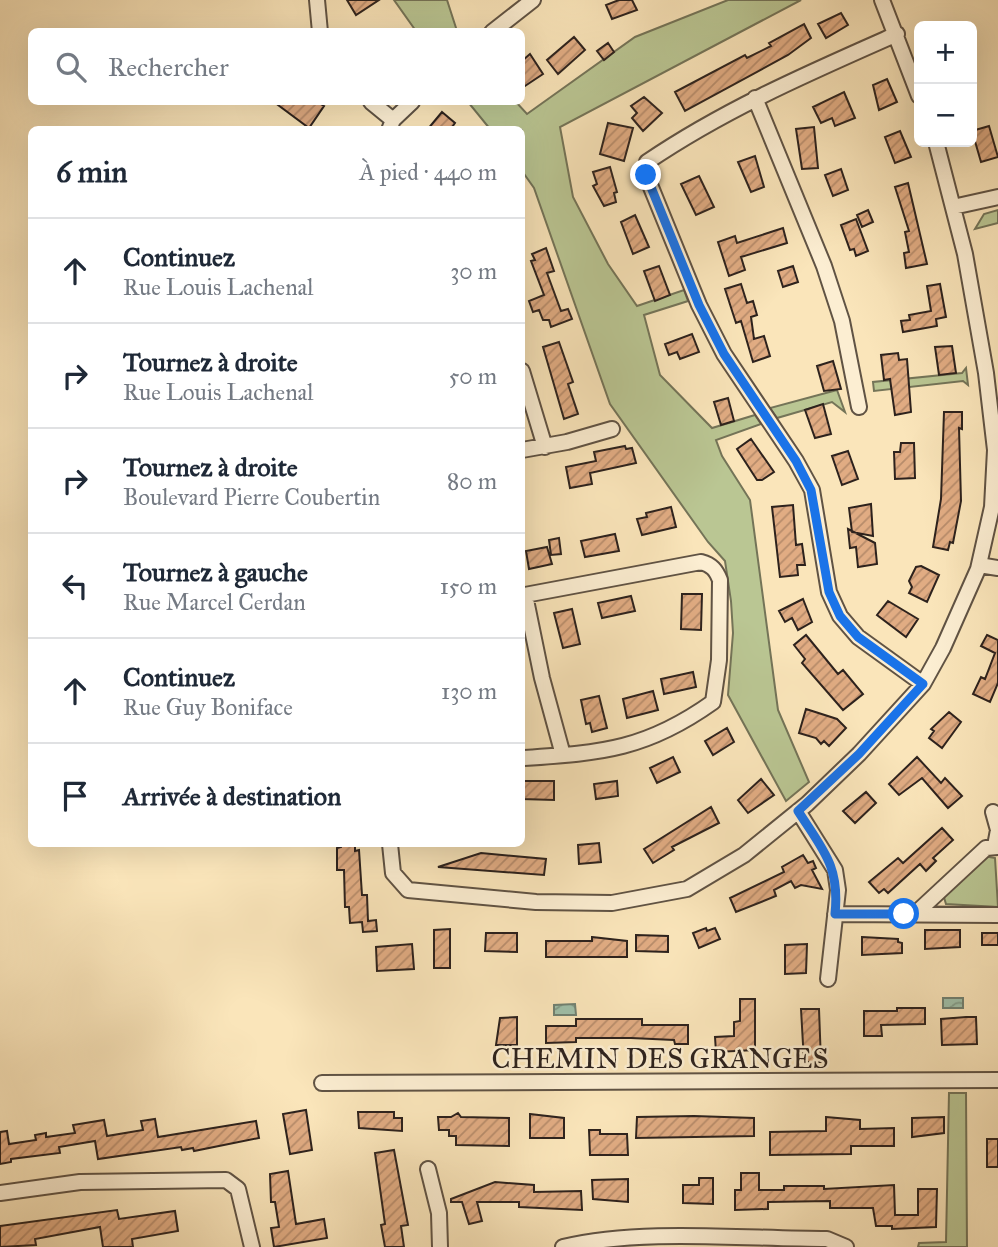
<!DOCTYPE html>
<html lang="fr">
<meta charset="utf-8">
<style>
body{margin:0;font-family:"IM FELL Great Primer",serif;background:#f2f2f3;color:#1f2937}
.controls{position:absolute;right:21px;top:21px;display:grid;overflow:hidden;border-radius:10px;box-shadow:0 7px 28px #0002}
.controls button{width:63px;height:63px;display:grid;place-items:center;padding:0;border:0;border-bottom:2px solid #e0e1e3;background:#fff;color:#1f2937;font:35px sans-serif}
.stop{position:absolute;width:21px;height:21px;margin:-16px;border:5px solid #1a73e8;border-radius:50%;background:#fff}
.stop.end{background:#1a73e8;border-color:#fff;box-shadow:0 2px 7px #0008}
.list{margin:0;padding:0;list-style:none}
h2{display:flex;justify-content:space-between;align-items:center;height:91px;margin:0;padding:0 28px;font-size:30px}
h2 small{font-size:23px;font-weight:400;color:#747a83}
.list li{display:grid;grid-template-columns:46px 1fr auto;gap:21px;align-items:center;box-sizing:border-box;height:105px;padding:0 28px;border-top:2px solid #e0e1e3}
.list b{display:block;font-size:26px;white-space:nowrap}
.list p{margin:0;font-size:23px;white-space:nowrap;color:#747a83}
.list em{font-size:23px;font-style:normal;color:#747a83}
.icon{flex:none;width:38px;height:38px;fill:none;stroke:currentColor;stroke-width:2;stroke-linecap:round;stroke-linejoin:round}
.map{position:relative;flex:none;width:998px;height:1247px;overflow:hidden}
.search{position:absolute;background:#fff;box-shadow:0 7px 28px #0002;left:28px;top:28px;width:497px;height:77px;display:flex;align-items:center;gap:18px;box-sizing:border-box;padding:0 24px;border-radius:10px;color:#747a83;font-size:26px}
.panel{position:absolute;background:#fff;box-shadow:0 7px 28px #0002;left:28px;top:126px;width:497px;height:721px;border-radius:10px}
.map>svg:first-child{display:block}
.grass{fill:#bac693;stroke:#747458;stroke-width:2}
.water{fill:url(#water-waves);stroke:#718172;stroke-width:2}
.building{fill:url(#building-hatch);stroke:#2d221d;stroke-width:2}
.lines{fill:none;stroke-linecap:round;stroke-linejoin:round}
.street-casing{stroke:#605344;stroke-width:18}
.street{stroke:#fceed2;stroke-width:14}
.route{stroke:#1a73e8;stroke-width:9}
.labels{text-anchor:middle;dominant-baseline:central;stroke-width:5;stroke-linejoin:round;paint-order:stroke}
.street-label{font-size:28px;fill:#2d221d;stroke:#fceed2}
</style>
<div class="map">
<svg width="998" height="1247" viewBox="0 0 998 1247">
<defs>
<pattern id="water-waves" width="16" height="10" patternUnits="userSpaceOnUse" patternTransform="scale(1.75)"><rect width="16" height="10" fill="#9fc0aa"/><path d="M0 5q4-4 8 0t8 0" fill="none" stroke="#829c8a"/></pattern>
<pattern id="building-hatch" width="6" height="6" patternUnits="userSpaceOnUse" patternTransform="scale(1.75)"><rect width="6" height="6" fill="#e1ac83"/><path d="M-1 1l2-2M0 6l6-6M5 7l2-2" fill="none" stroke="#b78c6b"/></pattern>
</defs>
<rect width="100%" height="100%" fill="#fae5ba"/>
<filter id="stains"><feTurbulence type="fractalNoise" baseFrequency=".00286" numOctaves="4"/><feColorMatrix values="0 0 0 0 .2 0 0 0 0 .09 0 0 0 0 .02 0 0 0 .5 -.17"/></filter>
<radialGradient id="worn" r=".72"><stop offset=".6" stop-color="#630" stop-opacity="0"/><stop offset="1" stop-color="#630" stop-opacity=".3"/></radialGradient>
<path class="grass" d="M 394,0 L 447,0 L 457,31 L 416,31 Z
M 728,0 L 801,0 L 560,127 L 573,197 L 608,264 L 637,306 L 684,290 L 688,301 L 644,315 L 660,375 L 712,428 L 755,415 L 761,424 L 716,440 L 722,456 L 750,500 L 778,710 L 809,782 L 786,801 L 728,695 L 733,633 L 731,601 L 725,561 L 708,542 L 610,404 L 534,188 L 522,171 L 522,130 L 490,129 L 468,102 L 516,102 L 527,114 L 635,37 Z
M 998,210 L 998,223 L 975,229 L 984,214 Z
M 966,368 L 968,385 L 963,381 L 874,391 L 873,382 L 962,373 Z
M 837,390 L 845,412 L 832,402 L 777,418 L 770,408 Z
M 984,856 L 995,858 L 998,907 L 946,904 L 943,894 Z
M 949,1093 L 966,1093 L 967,1247 L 918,1247 L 919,1243 L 946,1242 Z"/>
<path class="water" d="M 943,998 L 963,998 L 963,1008 L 943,1008 Z
M 575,1004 L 576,1015 L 554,1015 L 554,1005 Z"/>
<path class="building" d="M 347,0 L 379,0 L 356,15 Z
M 619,0 L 632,0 L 637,10 L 612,19 L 606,5 Z
M 841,13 L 848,25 L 826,38 L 818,24 Z
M 804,24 L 811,38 L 788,55 L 685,111 L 675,92 L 745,55 L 747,58 L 771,46 L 769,43 Z
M 574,37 L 585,50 L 558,74 L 547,60 Z
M 608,43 L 614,52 L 604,60 L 597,51 Z
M 530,54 L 543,74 L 522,88 L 522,61 Z
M 887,79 L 897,102 L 879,110 L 873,85 Z
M 844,92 L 855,118 L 835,126 L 832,118 L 821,123 L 813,107 Z
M 644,97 L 662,113 L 643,131 L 632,118 L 637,113 L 631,106 Z
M 274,102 L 317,102 L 324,106 L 309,128 Z
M 442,112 L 455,123 L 450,130 L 427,130 Z
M 608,123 L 633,128 L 624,161 L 600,154 Z
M 989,126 L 998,157 L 981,162 L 972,131 Z
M 814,127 L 818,168 L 802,169 L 796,129 Z
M 900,131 L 911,157 L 895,163 L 885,137 Z
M 755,156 L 764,187 L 751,192 L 738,162 Z
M 610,167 L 617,192 L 614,193 L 616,202 L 604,206 L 593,186 L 597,184 L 593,172 Z
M 841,169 L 848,190 L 833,196 L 825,175 Z
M 699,176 L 714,207 L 696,215 L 681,184 Z
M 908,183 L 927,264 L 906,268 L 904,253 L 909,252 L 905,232 L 909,231 L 895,187 Z
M 868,210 L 873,222 L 862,227 L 857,215 Z
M 635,215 L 649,247 L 633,254 L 621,222 Z
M 856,219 L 868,251 L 856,256 L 854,249 L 850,250 L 841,225 Z
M 783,228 L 787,243 L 741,257 L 745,270 L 729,276 L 718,242 L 735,236 L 737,243 Z
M 546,248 L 554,271 L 547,273 L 561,311 L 568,309 L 572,319 L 551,327 L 549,320 L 543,320 L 539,310 L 533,312 L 529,301 L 544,295 L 531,261 L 535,260 L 532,254 Z
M 659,266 L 670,295 L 655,301 L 644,271 Z
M 793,266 L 798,282 L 783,287 L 778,271 Z
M 741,284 L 747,303 L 753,301 L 757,315 L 751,317 L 754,339 L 764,336 L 770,356 L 753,362 L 741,321 L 736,323 L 725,289 Z
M 940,284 L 946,317 L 936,319 L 937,326 L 903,332 L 901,321 L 910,320 L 909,315 L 931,311 L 927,286 Z
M 692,334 L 699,352 L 680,359 L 677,352 L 669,355 L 665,344 Z
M 559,342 L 573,382 L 568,384 L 578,414 L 564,419 L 543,347 Z
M 952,346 L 956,373 L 939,375 L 935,347 Z
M 898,353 L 899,360 L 907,359 L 911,412 L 895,415 L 890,379 L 884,380 L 881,355 Z
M 833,361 L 841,389 L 824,391 L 817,366 Z
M 728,398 L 734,421 L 721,425 L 714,402 Z
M 823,404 L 831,434 L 815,438 L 805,410 Z
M 944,412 L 962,412 L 962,429 L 959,428 L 961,501 L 953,543 L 950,542 L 948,550 L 933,547 L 941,499 Z
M 751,439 L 774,472 L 762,480 L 757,480 L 737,449 Z
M 901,443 L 914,443 L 915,478 L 895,479 L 894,452 L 900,452 Z
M 625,446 L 626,449 L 632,448 L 636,463 L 590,473 L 592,484 L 570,488 L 566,467 L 596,461 L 594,452 Z
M 848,451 L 858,479 L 842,485 L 832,456 Z
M 871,504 L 873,536 L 852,532 L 849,508 Z
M 793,505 L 796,545 L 802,544 L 805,565 L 797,565 L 798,575 L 780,577 L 772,507 Z
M 671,507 L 676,527 L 642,535 L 637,519 L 647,517 L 646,513 Z
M 848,529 L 875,543 L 877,564 L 858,567 L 856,547 L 850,548 Z
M 615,534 L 619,551 L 585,557 L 581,541 Z
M 559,538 L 561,554 L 551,555 L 549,540 Z
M 547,547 L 552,564 L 529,569 L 526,551 Z
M 921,566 L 939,575 L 927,602 L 909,593 L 912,587 L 909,581 L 916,567 Z
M 682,594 L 702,594 L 701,630 L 681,629 Z
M 631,596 L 635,611 L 602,618 L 598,603 Z
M 803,599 L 812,622 L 798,630 L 792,618 L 785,622 L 779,611 Z
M 888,601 L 918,619 L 906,637 L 877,615 Z
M 572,609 L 580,644 L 563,648 L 554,613 Z
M 806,635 L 838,674 L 843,670 L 863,694 L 843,710 L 802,663 L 805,659 L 794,645 Z
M 987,635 L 998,640 L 998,683 L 990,702 L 973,694 L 981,677 L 985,679 L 995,653 L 981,646 Z
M 693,672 L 696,687 L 664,694 L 661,679 Z
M 653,691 L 658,710 L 627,718 L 623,699 Z
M 599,696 L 607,728 L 592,732 L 590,723 L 586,724 L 581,700 Z
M 806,709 L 837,719 L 846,728 L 829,746 L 824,741 L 821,744 L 816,738 L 799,733 Z
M 949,712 L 961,722 L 942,748 L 929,738 L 934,731 L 931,729 Z
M 727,728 L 734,742 L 713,755 L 705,741 Z
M 673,757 L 680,772 L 657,783 L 650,768 Z
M 917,757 L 941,783 L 945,778 L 962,796 L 948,808 L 922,778 L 899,795 L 889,784 Z
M 761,779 L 774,795 L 748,813 L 738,800 Z
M 522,781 L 554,781 L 554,800 L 522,799 Z
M 617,781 L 618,796 L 596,799 L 594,784 Z
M 866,792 L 876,803 L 855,823 L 843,811 Z
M 711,807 L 719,823 L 672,847 L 674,850 L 653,863 L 644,849 Z
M 942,828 L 953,840 L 933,858 L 936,861 L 926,871 L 920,864 L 888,893 L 884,889 L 879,893 L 869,882 L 898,858 L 903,863 Z
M 599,843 L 601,862 L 579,864 L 578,845 Z
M 341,844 L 355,844 L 355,851 L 359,850 L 362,895 L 367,895 L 368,921 L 376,920 L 377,931 L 363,932 L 362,922 L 350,923 L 349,907 L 345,907 L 344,870 L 337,870 L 337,848 L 341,847 Z
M 481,853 L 546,859 L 544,875 L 438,867 Z
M 803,855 L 808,863 L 813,861 L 816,868 L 812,870 L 822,889 L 801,885 L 795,888 L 791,881 L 774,890 L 776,896 L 736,912 L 730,898 L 784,872 L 782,867 Z
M 706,928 L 707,931 L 715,928 L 720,939 L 699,948 L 693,933 Z
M 450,929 L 450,968 L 434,968 L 434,930 Z
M 925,930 L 960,930 L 960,947 L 925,949 Z
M 486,933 L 517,933 L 517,952 L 485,951 Z
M 982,933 L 998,933 L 998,945 L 982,945 Z
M 636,935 L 668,936 L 668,952 L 636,951 Z
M 592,937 L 627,941 L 627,957 L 546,957 L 546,941 L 592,941 Z
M 862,937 L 898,939 L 898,942 L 902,943 L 902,953 L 862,955 Z
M 412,944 L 414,969 L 377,971 L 376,947 Z
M 807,944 L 806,973 L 785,974 L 785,945 Z
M 740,999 L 755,999 L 755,1050 L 716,1052 L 715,1037 L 734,1036 L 734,1022 L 740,1021 Z
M 897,1008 L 925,1008 L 925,1024 L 881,1025 L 882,1036 L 864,1036 L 864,1011 L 897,1011 Z
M 801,1009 L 819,1009 L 821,1062 L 804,1062 Z
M 517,1017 L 517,1045 L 496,1045 L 500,1018 Z
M 966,1017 L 976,1017 L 977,1044 L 942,1045 L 941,1019 Z
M 576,1019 L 642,1019 L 642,1025 L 688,1025 L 688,1044 L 675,1044 L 674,1040 L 631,1038 L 576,1038 L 576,1042 L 546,1043 L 546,1026 L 576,1026 Z
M 306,1110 L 312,1150 L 290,1154 L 283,1114 Z
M 358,1112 L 394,1112 L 394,1118 L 402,1118 L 402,1131 L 359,1128 Z
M 458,1113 L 461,1117 L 509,1118 L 509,1146 L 456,1145 L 456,1136 L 449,1136 L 449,1130 L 439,1130 L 438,1117 L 451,1117 Z
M 530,1114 L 564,1118 L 564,1138 L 530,1138 Z
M 694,1116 L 754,1118 L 754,1136 L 636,1138 L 637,1117 Z
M 826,1117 L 860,1120 L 860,1129 L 894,1128 L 894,1146 L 851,1146 L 851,1154 L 770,1155 L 770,1132 L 826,1131 Z
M 944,1117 L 944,1133 L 912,1137 L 912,1118 Z
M 155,1119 L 158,1137 L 256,1121 L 259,1138 L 194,1151 L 193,1148 L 182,1150 L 181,1147 L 98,1159 L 95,1141 L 59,1147 L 60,1153 L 11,1159 L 11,1162 L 0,1164 L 0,1132 L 7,1131 L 9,1144 L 36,1140 L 35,1135 L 46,1133 L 46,1137 L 75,1133 L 73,1125 L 104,1120 L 107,1136 L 143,1130 L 141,1121 Z
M 589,1130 L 600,1130 L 600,1134 L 627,1134 L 628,1155 L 590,1155 Z
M 987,1139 L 998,1139 L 998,1167 L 987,1167 Z
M 394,1150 L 408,1225 L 401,1226 L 404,1247 L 385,1247 L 381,1225 L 385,1224 L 375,1153 Z
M 288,1171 L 296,1224 L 324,1219 L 327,1238 L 274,1247 L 271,1228 L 279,1227 L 275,1202 L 271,1202 L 270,1174 Z
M 741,1173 L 759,1173 L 759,1190 L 784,1190 L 784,1186 L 824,1186 L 824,1189 L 894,1185 L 895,1215 L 918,1215 L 918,1189 L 937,1189 L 936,1227 L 892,1229 L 892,1226 L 876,1226 L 873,1208 L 830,1208 L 830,1201 L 768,1202 L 768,1209 L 735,1210 L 735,1190 L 741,1190 Z
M 699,1178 L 713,1178 L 713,1204 L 683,1203 L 683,1185 L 699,1185 Z
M 628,1179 L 628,1202 L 593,1199 L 592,1180 Z
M 495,1182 L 534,1185 L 534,1192 L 581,1191 L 582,1210 L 519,1207 L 519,1202 L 477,1202 L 482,1221 L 469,1224 L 462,1202 L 451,1202 L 451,1199 Z
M 117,1210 L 119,1219 L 175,1211 L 178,1231 L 132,1239 L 133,1247 L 103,1247 L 100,1227 L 35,1239 L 36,1245 L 0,1247 L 0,1226 Z"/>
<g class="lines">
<g class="street-casing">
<path id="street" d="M 317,0 L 320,32
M 882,0 L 919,96
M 492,32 L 533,0
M 897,34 C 811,72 725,109 647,162 L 646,175 L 699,305 L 724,354 L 796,461 L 812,490 L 829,592 L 840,616 L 858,637 L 923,684
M 755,98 L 824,266 L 842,321 L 859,407
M 371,102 L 393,120
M 389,130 L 393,120 L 412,102
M 953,207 L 998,197
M 522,371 L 545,447
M 522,450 L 567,442 L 612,429
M 979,565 L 998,568
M 522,758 L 524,758 C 603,753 647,749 713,702 L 719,660 L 720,580 C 716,570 712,565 701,562 L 525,595 L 542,678 L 563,755
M 798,811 L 835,870 L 838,890 L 828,979
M 993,812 L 998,830 L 995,846
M 390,844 L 393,873 L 408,890 L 536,902 L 612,903 L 687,889 L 744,855 L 807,804 L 859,754 L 923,684 L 943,648 L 978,569 L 992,507 L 995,450 L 986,373 L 965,254 L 936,142
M 835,914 L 998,915
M 915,914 L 986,848 L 998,847
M 322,1083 L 998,1080
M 428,1169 L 439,1213 L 440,1247
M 0,1193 L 80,1182 L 226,1180 L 238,1189 L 252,1247
M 563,1247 C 642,1228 745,1239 827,1239 L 846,1247"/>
</g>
<use href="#street" class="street"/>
</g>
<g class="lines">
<path class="route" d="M 646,175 L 699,305 L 724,354 L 796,461 L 811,490 L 829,592 L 840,616 L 858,637 L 923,684 L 859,754 L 798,811 C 823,850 840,866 835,914 L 904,914"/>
</g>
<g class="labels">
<g class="street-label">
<text x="660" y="1058">CHEMIN DES GRANGES</text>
</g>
</g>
<rect width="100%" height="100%" filter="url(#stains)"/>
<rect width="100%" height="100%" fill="url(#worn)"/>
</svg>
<div class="controls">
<button>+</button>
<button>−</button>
</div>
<div class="stop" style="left:904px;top:914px"></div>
<div class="stop end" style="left:646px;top:175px"></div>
<div class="search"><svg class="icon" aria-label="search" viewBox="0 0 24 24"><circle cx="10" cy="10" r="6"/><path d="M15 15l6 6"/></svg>Rechercher</div>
<section class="panel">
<h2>6 min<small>À pied · 440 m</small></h2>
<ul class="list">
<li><svg class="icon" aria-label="ahead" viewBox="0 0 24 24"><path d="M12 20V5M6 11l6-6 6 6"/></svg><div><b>Continuez</b><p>Rue Louis Lachenal</p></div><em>30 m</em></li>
<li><svg class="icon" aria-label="right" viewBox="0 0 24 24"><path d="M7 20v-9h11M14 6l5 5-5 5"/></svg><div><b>Tournez à droite</b><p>Rue Louis Lachenal</p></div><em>50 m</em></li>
<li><svg class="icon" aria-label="right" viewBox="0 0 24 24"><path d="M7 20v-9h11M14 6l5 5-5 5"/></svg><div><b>Tournez à droite</b><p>Boulevard Pierre Coubertin</p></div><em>80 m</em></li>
<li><svg class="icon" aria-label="left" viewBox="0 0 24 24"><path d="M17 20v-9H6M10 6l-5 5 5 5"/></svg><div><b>Tournez à gauche</b><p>Rue Marcel Cerdan</p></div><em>150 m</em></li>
<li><svg class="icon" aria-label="ahead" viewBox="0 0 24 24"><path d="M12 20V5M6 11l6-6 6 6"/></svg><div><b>Continuez</b><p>Rue Guy Boniface</p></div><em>130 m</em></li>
<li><svg class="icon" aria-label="arrive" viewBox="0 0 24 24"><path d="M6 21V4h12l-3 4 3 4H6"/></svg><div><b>Arrivée à destination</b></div></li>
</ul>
</section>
</div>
